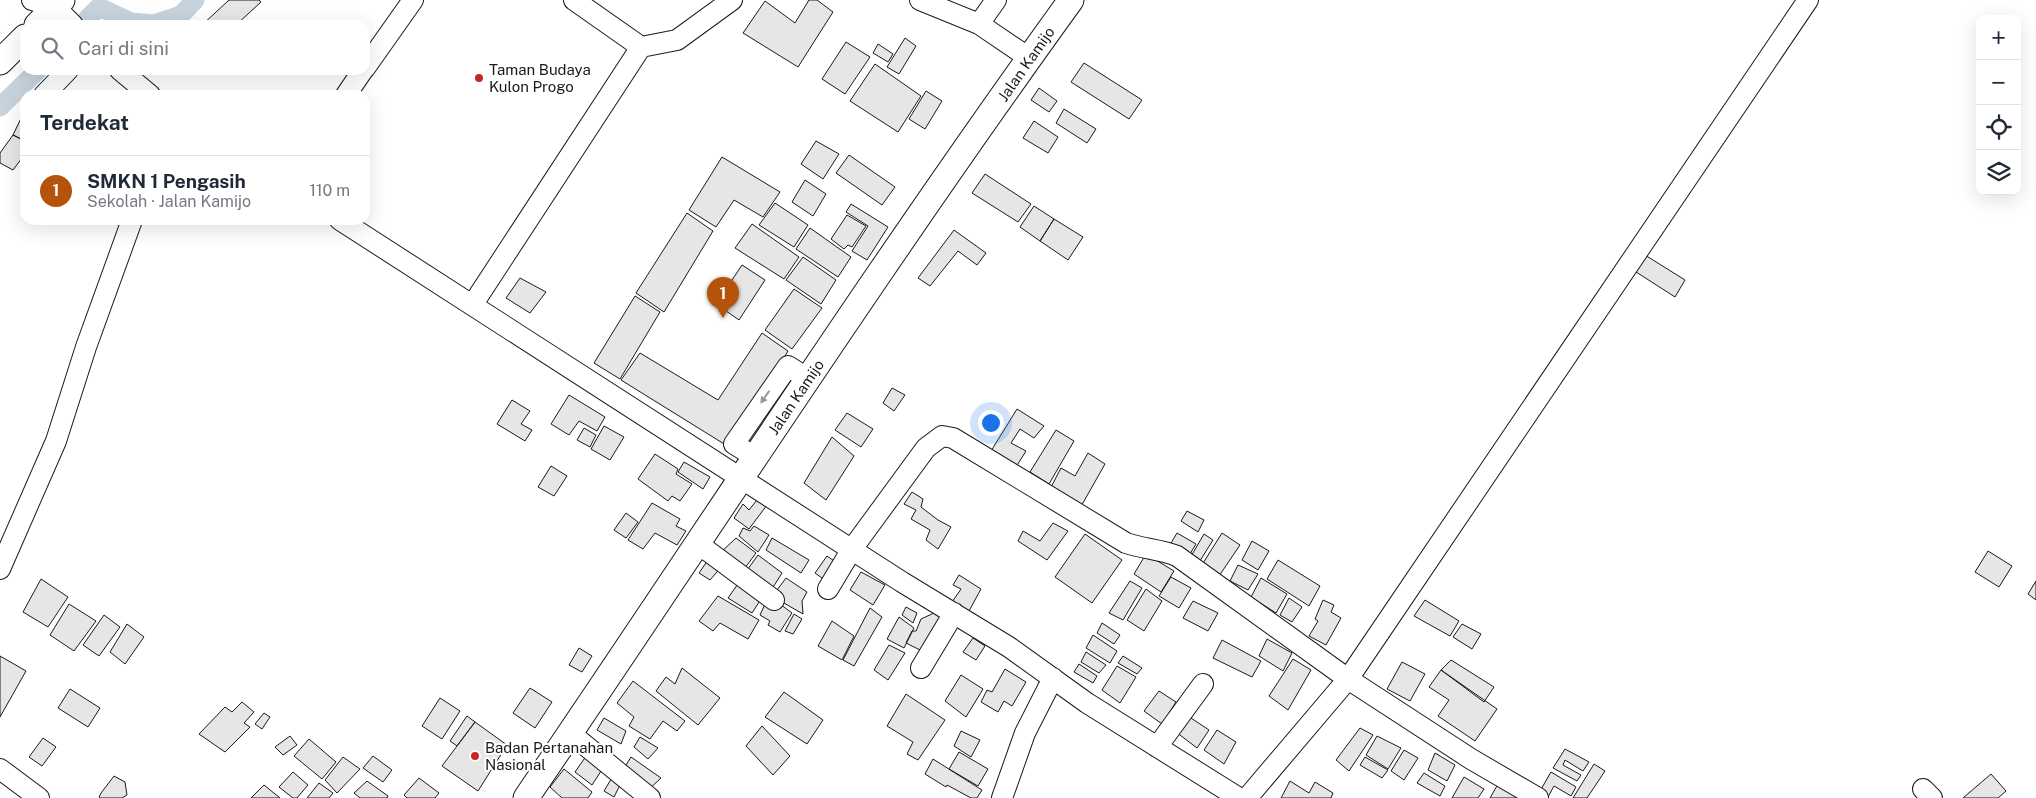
<!DOCTYPE html>
<html lang="id">
<meta charset="utf-8">
<style>
body{margin:0;font-family:"Public Sans",sans-serif;background:#f2f2f3;color:#1f2937}
.controls{position:absolute;right:15px;top:15px;display:grid;overflow:hidden;border-radius:10px;box-shadow:0 5px 20px #0002}
.controls button{width:45px;height:45px;display:grid;place-items:center;padding:0;border:0;border-bottom:1px solid #e0e1e3;background:#fff;color:#1f2937;font:25px sans-serif}
.you{position:absolute;left:990px;top:422px;width:18px;height:18px;margin:-12px;border:4px solid #fff;border-radius:50%;background:#1a73e8;box-shadow:0 0 0 8px #1a73e833}
.badge{display:grid;place-items:center;width:32px;height:32px;border-radius:50%;background:#b45309;color:#fff;font-size:16px;font-weight:700}
.pin{position:absolute;translate:-50% -41px;filter:drop-shadow(0 1px 2px #0008)}
.pin::after{content:'';position:absolute;top:26px;width:18px;height:15px;background:inherit;clip-path:polygon(0 0,100% 0,50% 100%)}
.list{margin:0;padding:0;list-style:none}
h2{display:flex;justify-content:space-between;align-items:center;height:65px;margin:0;padding:0 20px;font-size:21px}
h2 small{font-size:16px;font-weight:400;color:#747a83}
.list li{display:grid;grid-template-columns:32px 1fr auto;gap:15px;align-items:center;box-sizing:border-box;height:70px;padding:0 20px;border-top:1px solid #e0e1e3}
.list b{display:block;font-size:19px;white-space:nowrap}
.list p{margin:0;font-size:16px;white-space:nowrap;color:#747a83}
.list em{font-size:16px;font-style:normal;color:#747a83}
.icon{flex:none;width:28px;height:28px;fill:none;stroke:currentColor;stroke-width:2;stroke-linecap:round;stroke-linejoin:round}
.map{position:relative;flex:none;width:2036px;height:798px;overflow:hidden}
.search{position:absolute;background:#fff;box-shadow:0 5px 20px #0002;left:20px;top:20px;width:350px;height:55px;display:flex;align-items:center;gap:12px;box-sizing:border-box;padding:0 18px;border-radius:15px;color:#747a83;font-size:19px}
.panel{position:absolute;background:#fff;box-shadow:0 5px 20px #0002;left:20px;top:90px;width:350px;height:135px;border-radius:15px}
.map>svg:first-child{display:block}
.lines{fill:none;stroke-linecap:round;stroke-linejoin:round}
.canal{stroke:#c6d2dc;stroke-width:19}
.building{fill:#e6e6e6;stroke:#1a1a1a}
.minor-casing{stroke:#1a1a1a;stroke-width:22}
.major-casing{stroke:#1a1a1a;stroke-width:27}
.minor{stroke:#fff;stroke-width:20}
.major{stroke:#fff;stroke-width:25}
.oneway{fill:#989898}
.poi-dot{fill:#c62828;stroke:#fff;stroke-width:2}
.labels{text-anchor:middle;dominant-baseline:central;stroke-width:4;stroke-linejoin:round;paint-order:stroke}
.street-label{font-size:15px;fill:#1a1a1a;stroke:#fff}
.poi-label{font-size:15px;fill:#1a1a1a;stroke:#fff;text-anchor:start}
</style>
<div class="map">
<svg width="2036" height="798" viewBox="0 0 2036 798">
<rect width="100%" height="100%" fill="#fff"/>
<g class="lines">
<path class="canal" d="M 87,19 L 99,7 L 131,22 L 154,24 L 181,15 L 195,0
M 0,107 L 38,70"/>
</g>
<path class="building" d="M 229,0 L 259,0 L 261,2 L 236,25 L 202,25 Z
M 809,0 L 817,0 L 833,12 L 798,67 L 743,33 L 765,1 L 795,23 Z
M 905,38 L 916,46 L 899,74 L 887,67 Z
M 846,42 L 870,57 L 845,94 L 822,79 Z
M 878,44 L 893,54 L 888,62 L 873,53 Z
M 1084,63 L 1142,100 L 1129,119 L 1071,82 Z
M 875,64 L 921,96 L 898,132 L 850,101 Z
M 1039,88 L 1057,101 L 1049,112 L 1031,100 Z
M 926,91 L 942,101 L 925,129 L 909,119 Z
M 1064,109 L 1096,129 L 1087,143 L 1056,123 Z
M 24,112 L 25,113 L 25,141 L 13,135 Z
M 1034,121 L 1058,137 L 1048,153 L 1023,138 Z
M 13,135 L 25,141 L 25,154 L 13,170 L 0,163 L 0,153 Z
M 816,141 L 839,154 L 823,179 L 801,164 Z
M 849,155 L 895,187 L 882,205 L 836,173 Z
M 722,157 L 780,192 L 763,217 L 734,200 L 716,227 L 689,210 Z
M 985,174 L 1031,204 L 1018,222 L 972,193 Z
M 805,180 L 826,194 L 813,216 L 792,202 Z
M 775,203 L 808,225 L 794,247 L 759,225 Z
M 851,204 L 888,227 L 867,260 L 852,251 L 868,226 L 846,212 Z
M 1034,206 L 1054,219 L 1040,241 L 1020,227 Z
M 687,213 L 713,231 L 664,312 L 636,293 Z
M 847,215 L 866,226 L 852,247 L 848,245 L 844,249 L 831,239 Z
M 1054,219 L 1083,237 L 1068,260 L 1040,241 Z
M 752,224 L 799,257 L 784,279 L 735,248 Z
M 810,228 L 851,257 L 838,277 L 796,249 Z
M 954,230 L 986,253 L 977,265 L 958,251 L 930,286 L 918,278 Z
M 1645,255 L 1685,280 L 1675,297 L 1633,270 Z
M 803,257 L 836,280 L 821,304 L 786,280 Z
M 742,265 L 765,280 L 739,320 L 716,304 Z
M 520,278 L 546,292 L 530,313 L 506,298 Z
M 794,289 L 822,308 L 792,349 L 765,330 Z
M 635,296 L 660,312 L 620,379 L 594,363 Z
M 762,333 L 788,351 L 729,447 L 621,380 L 640,353 L 718,400 Z
M 892,388 L 905,395 L 894,411 L 883,403 Z
M 569,395 L 605,417 L 597,431 L 579,421 L 569,435 L 551,424 Z
M 512,400 L 530,411 L 521,424 L 532,430 L 525,441 L 497,424 Z
M 1017,409 L 1044,426 L 1034,438 L 1020,429 L 1011,443 L 1026,451 L 1016,467 L 991,451 Z
M 847,413 L 873,429 L 861,447 L 835,430 Z
M 604,426 L 624,437 L 610,460 L 591,449 Z
M 584,428 L 596,435 L 590,447 L 577,440 Z
M 1056,430 L 1074,441 L 1049,484 L 1030,472 Z
M 832,437 L 854,456 L 826,500 L 804,483 Z
M 1088,453 L 1105,464 L 1079,510 L 1049,491 L 1061,468 L 1075,476 Z
M 655,454 L 678,469 L 676,474 L 692,484 L 680,501 L 672,496 L 668,501 L 638,479 Z
M 684,462 L 710,477 L 703,489 L 678,472 Z
M 551,466 L 567,476 L 554,496 L 538,487 Z
M 912,492 L 923,499 L 921,507 L 938,520 L 951,527 L 938,549 L 926,540 L 930,530 L 911,519 L 916,510 L 904,504 Z
M 757,500 L 767,505 L 749,529 L 734,518 L 743,504 L 749,510 Z
M 652,503 L 680,519 L 676,526 L 686,531 L 677,545 L 655,533 L 643,549 L 628,540 Z
M 1187,511 L 1204,520 L 1198,532 L 1181,521 Z
M 626,513 L 638,522 L 626,538 L 614,530 Z
M 1053,523 L 1068,531 L 1047,560 L 1018,541 L 1023,531 L 1040,541 Z
M 754,526 L 769,535 L 758,552 L 739,536 L 743,528 L 750,531 Z
M 1177,533 L 1196,544 L 1190,554 L 1171,543 Z
M 1222,533 L 1240,545 L 1217,579 L 1200,568 Z
M 1085,534 L 1122,560 L 1092,603 L 1055,577 Z
M 1204,534 L 1213,540 L 1198,564 L 1190,558 Z
M 736,538 L 756,553 L 742,572 L 719,554 Z
M 772,538 L 809,560 L 801,573 L 766,550 Z
M 1252,541 L 1269,551 L 1258,570 L 1242,560 Z
M 1988,551 L 2012,566 L 1999,587 L 1975,572 Z
M 1146,554 L 1174,571 L 1161,592 L 1134,574 Z
M 758,555 L 782,573 L 770,592 L 745,573 Z
M 827,556 L 837,563 L 826,581 L 815,573 Z
M 710,557 L 722,566 L 710,580 L 699,573 Z
M 1278,560 L 1320,586 L 1309,606 L 1267,579 Z
M 1238,565 L 1258,574 L 1248,590 L 1230,581 Z
M 861,572 L 885,585 L 873,605 L 850,590 Z
M 959,575 L 981,589 L 969,611 L 952,602 L 961,589 L 953,585 Z
M 1171,577 L 1191,588 L 1179,608 L 1159,596 Z
M 786,578 L 807,592 L 802,601 L 803,614 L 777,599 L 777,590 Z
M 1261,578 L 1287,594 L 1276,613 L 1251,597 Z
M 41,579 L 68,597 L 48,627 L 23,612 Z
M 740,581 L 763,596 L 752,613 L 728,598 Z
M 1130,581 L 1142,588 L 1123,620 L 1109,613 Z
M 2036,581 L 2036,600 L 2028,594 Z
M 1146,589 L 1162,601 L 1144,631 L 1127,620 Z
M 718,596 L 759,620 L 748,639 L 720,623 L 713,631 L 699,621 Z
M 1289,598 L 1302,607 L 1292,622 L 1280,615 Z
M 1323,600 L 1334,605 L 1331,612 L 1341,618 L 1326,645 L 1309,636 L 1318,621 L 1315,619 Z
M 1425,600 L 1459,621 L 1450,636 L 1414,616 Z
M 1193,601 L 1218,613 L 1208,631 L 1183,618 Z
M 69,604 L 96,621 L 74,651 L 50,635 Z
M 765,604 L 775,610 L 780,604 L 792,613 L 780,632 L 768,625 L 770,621 L 760,615 Z
M 906,607 L 917,613 L 913,623 L 902,615 Z
M 870,608 L 882,617 L 854,666 L 843,660 Z
M 934,613 L 946,622 L 926,653 L 906,643 L 912,631 L 916,631 L 921,619 Z
M 794,614 L 802,619 L 793,634 L 785,631 Z
M 104,615 L 120,627 L 99,656 L 83,645 Z
M 899,617 L 914,628 L 904,648 L 887,639 Z
M 832,621 L 854,636 L 842,660 L 818,646 Z
M 1102,623 L 1120,635 L 1114,644 L 1097,633 Z
M 127,624 L 144,637 L 125,664 L 110,652 Z
M 1462,624 L 1481,634 L 1472,649 L 1453,637 Z
M 1093,635 L 1117,651 L 1110,663 L 1086,648 Z
M 973,638 L 985,646 L 976,660 L 963,652 Z
M 1267,639 L 1292,653 L 1283,671 L 1259,656 Z
M 1222,640 L 1261,661 L 1252,677 L 1213,658 Z
M 889,645 L 905,653 L 888,680 L 874,670 Z
M 579,648 L 592,656 L 582,672 L 569,665 Z
M 1086,652 L 1106,665 L 1099,673 L 1081,662 Z
M 0,656 L 26,671 L 0,717 Z
M 1123,656 L 1142,668 L 1137,674 L 1118,663 Z
M 1293,659 L 1311,670 L 1288,710 L 1269,696 Z
M 1451,660 L 1494,687 L 1484,702 L 1441,670 Z
M 1402,662 L 1425,674 L 1410,701 L 1387,689 Z
M 1079,664 L 1097,676 L 1093,683 L 1074,672 Z
M 1117,666 L 1136,677 L 1120,703 L 1102,690 Z
M 682,668 L 720,698 L 698,725 L 656,691 L 666,677 L 675,684 Z
M 1005,669 L 1026,682 L 1012,706 L 1004,701 L 998,712 L 981,702 L 987,690 L 992,692 Z
M 1441,670 L 1497,709 L 1475,741 L 1438,716 L 1449,700 L 1429,687 Z
M 961,675 L 983,689 L 966,717 L 945,701 Z
M 633,681 L 685,721 L 677,731 L 663,721 L 650,739 L 629,726 L 634,717 L 617,703 Z
M 530,688 L 552,702 L 535,728 L 513,713 Z
M 70,689 L 100,708 L 88,727 L 58,708 Z
M 1159,691 L 1176,702 L 1162,724 L 1144,711 Z
M 784,692 L 823,720 L 807,744 L 765,717 Z
M 906,694 L 945,720 L 918,760 L 907,754 L 913,742 L 887,726 Z
M 440,698 L 460,711 L 442,739 L 422,726 Z
M 242,702 L 254,712 L 244,723 L 250,727 L 225,752 L 199,734 L 225,707 L 232,712 Z
M 264,713 L 270,717 L 262,729 L 255,724 Z
M 1185,714 L 1209,730 L 1197,748 L 1176,732 Z
M 467,716 L 475,722 L 457,746 L 450,741 Z
M 604,718 L 626,731 L 621,744 L 597,730 Z
M 475,722 L 507,745 L 478,791 L 442,766 Z
M 762,726 L 790,756 L 773,775 L 746,746 Z
M 1360,728 L 1373,735 L 1349,771 L 1336,760 Z
M 1217,730 L 1236,742 L 1224,764 L 1204,750 Z
M 961,731 L 980,740 L 971,757 L 954,746 Z
M 290,736 L 297,745 L 283,755 L 275,747 Z
M 1377,736 L 1401,748 L 1388,769 L 1366,755 Z
M 640,737 L 658,748 L 648,759 L 634,747 Z
M 43,738 L 56,747 L 42,766 L 29,757 Z
M 309,739 L 336,762 L 322,779 L 294,756 Z
M 1565,749 L 1589,762 L 1583,771 L 1565,760 L 1563,765 L 1581,775 L 1577,781 L 1553,768 Z
M 1404,750 L 1418,758 L 1404,780 L 1391,771 Z
M 589,752 L 605,765 L 592,785 L 575,772 Z
M 959,752 L 988,769 L 978,786 L 949,769 Z
M 1435,753 L 1455,765 L 1447,781 L 1428,770 Z
M 373,756 L 392,770 L 383,782 L 363,768 Z
M 343,757 L 360,769 L 337,793 L 325,780 Z
M 631,757 L 661,778 L 647,791 L 623,770 Z
M 1365,757 L 1388,770 L 1382,778 L 1360,765 Z
M 933,759 L 982,790 L 977,798 L 971,798 L 947,785 L 946,787 L 925,774 Z
M 1594,764 L 1605,771 L 1587,798 L 1573,798 Z
M 564,769 L 592,792 L 588,798 L 562,798 L 550,787 Z
M 293,772 L 308,785 L 297,798 L 293,798 L 279,787 Z
M 1551,772 L 1576,787 L 1571,796 L 1554,786 L 1548,797 L 1540,791 Z
M 1424,773 L 1445,786 L 1440,796 L 1417,783 Z
M 1991,774 L 2006,791 L 1998,798 L 1963,798 Z
M 114,776 L 125,782 L 127,795 L 122,798 L 100,798 L 99,797 L 101,793 Z
M 613,776 L 622,781 L 614,797 L 604,791 Z
M 1464,777 L 1484,789 L 1478,798 L 1452,798 Z
M 419,778 L 439,793 L 435,798 L 407,798 L 404,795 Z
M 367,781 L 388,796 L 387,798 L 360,798 L 354,793 Z
M 1290,781 L 1309,793 L 1315,782 L 1333,793 L 1331,798 L 1281,798 Z
M 319,783 L 333,793 L 329,798 L 307,798 Z
M 1498,784 L 1517,797 L 1516,798 L 1490,798 Z
M 264,785 L 280,798 L 251,798 Z"/>
<g class="lines">
<g class="minor-casing">
<path id="minor" d="M 32,0 L 55,7 L 73,25
M 574,0 L 641,47 L 677,40 L 732,0
M 920,0 L 979,24 L 996,0
M 979,24 L 1029,58
M 365,68 L 413,0
M 120,70 L 150,95
M 44,95 L 68,70
M 346,95 L 363,70
M 340,220 L 902,582 L 1009,647 L 1087,703 L 1239,798
M 473,304 L 641,47
M 755,457 L 734,444 L 788,366 L 808,379
M 697,543 L 774,600
M 0,569 L 56,441 L 86,347 L 132,220
M 828,589 L 852,549 L 926,448 L 942,436 L 953,438 L 1126,543 C 1143,549 1160,549 1177,556 L 1348,679 L 1808,0
M 921,668 L 954,613
M 570,733 L 650,798
M 1157,747 L 1203,684
M 0,769 L 39,798
M 1923,789 L 1932,798
M 1002,798 L 1025,733 L 1053,678
M 1247,798 L 1348,679 L 1471,759 L 1538,798"/>
</g>
<g class="major-casing">
<path id="major" d="M 37,25 L 62,0
M 0,62 L 25,37
M 526,798 C 707,532 882,261 1071,0"/>
</g>
<use href="#minor" class="minor"/>
<use href="#major" class="major"/>
</g>
<defs><path id="oneway-solid" d="M-6-.8H1V-3.2L6.5 0L1 3.2V.8H-6Z" transform="scale(1.25)"/></defs>
<use class="oneway" href="#oneway-solid" transform="translate(765 397) rotate(125)"/>
<g class="poi-dot">
<circle cx="479" cy="78" r="5"/>
<circle cx="475" cy="756" r="5"/>
</g>
<g class="labels">
<g class="street-label">
<text transform="translate(1026 64) rotate(-55)">Jalan Kamijo</text>
<text transform="translate(796 397) rotate(-56)">Jalan Kamijo</text>
</g>
<g class="poi-label">
<text x="489" y="69">Taman Budaya<tspan x="489" dy="17">Kulon Progo</tspan></text>
<text x="485" y="747">Badan Pertanahan<tspan x="485" dy="17">Nasional</tspan></text>
</g>
</g>
</svg>
<div class="controls">
<button>+</button>
<button>−</button>
<button><svg class="icon" aria-label="locate" viewBox="0 0 24 24"><circle cx="12" cy="12" r="6"/><path d="M12 2v4M12 18v4M2 12h4M18 12h4"/></svg></button>
<button><svg class="icon" aria-label="layers" viewBox="0 0 24 24"><path d="M12 4l9 5-9 5-9-5zM3 14l9 5 9-5"/></svg></button>
</div>
<div class="you"></div>
<div class="pin badge" style="left:723px;top:318px">1</div>
<div class="search"><svg class="icon" aria-label="search" viewBox="0 0 24 24"><circle cx="10" cy="10" r="6"/><path d="M15 15l6 6"/></svg>Cari di sini</div>
<section class="panel">
<h2>Terdekat<small></small></h2>
<ul class="list">
<li><span class="badge">1</span><div><b>SMKN 1 Pengasih</b><p>Sekolah · Jalan Kamijo</p></div><em>110 m</em></li>
</ul>
</section>
</div>
